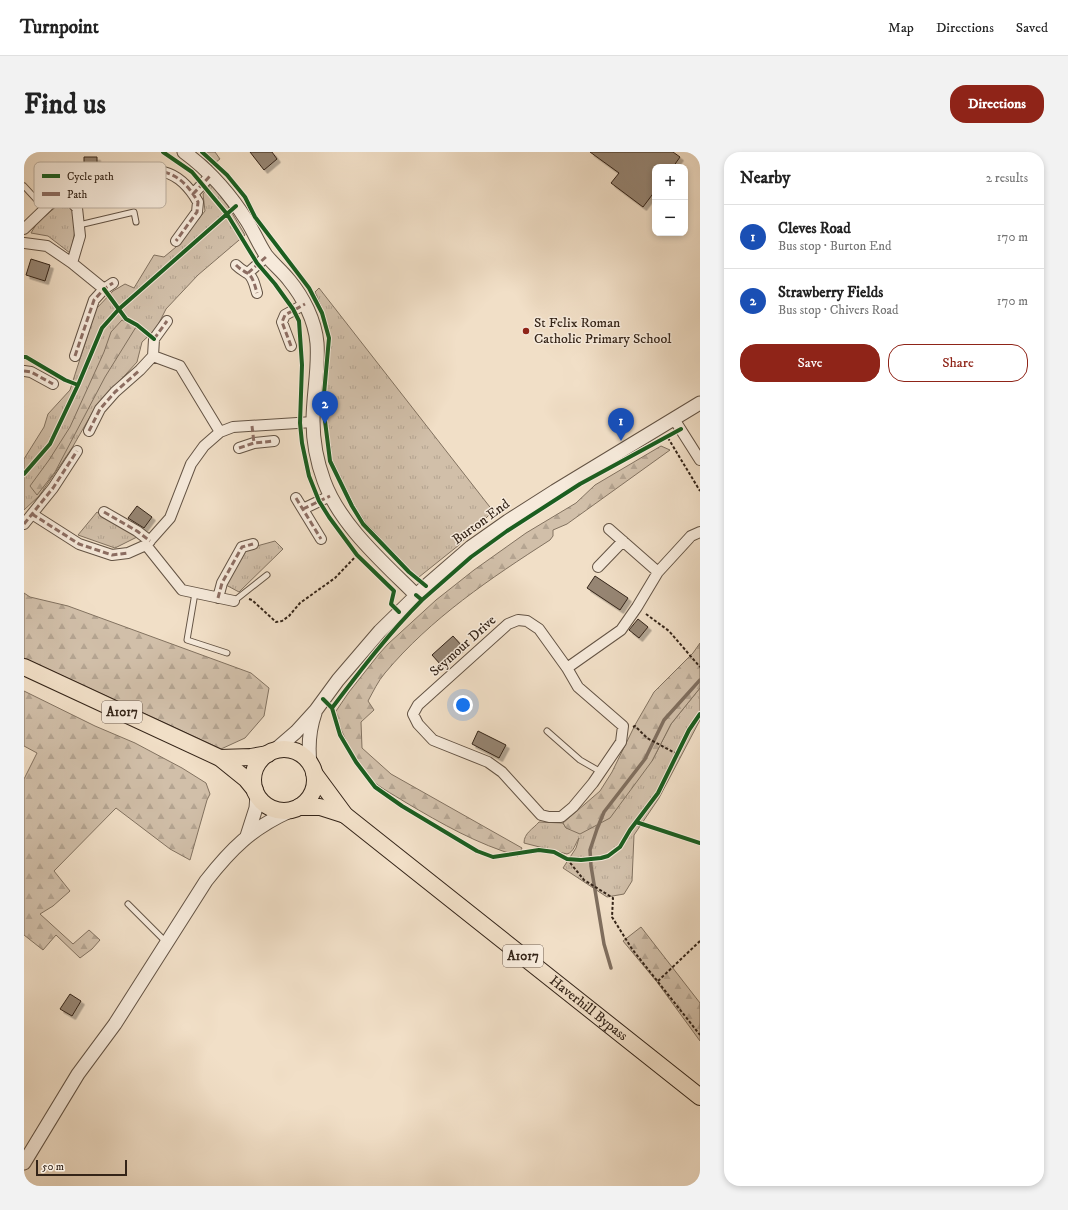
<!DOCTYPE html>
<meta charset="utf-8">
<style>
body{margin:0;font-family:"IM FELL DW Pica",serif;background:#f2f2f2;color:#222}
.controls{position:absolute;right:12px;top:12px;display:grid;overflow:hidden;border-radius:8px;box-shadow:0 2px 6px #0003}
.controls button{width:36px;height:36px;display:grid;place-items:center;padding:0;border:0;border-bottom:1px solid #e0e0e0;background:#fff;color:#222;font:20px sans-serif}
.scale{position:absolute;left:12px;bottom:10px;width:91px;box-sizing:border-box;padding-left:4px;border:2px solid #342418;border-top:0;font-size:11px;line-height:14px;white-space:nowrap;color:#342418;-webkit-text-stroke:3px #f6eadb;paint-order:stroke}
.you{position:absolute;left:439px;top:553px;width:14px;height:14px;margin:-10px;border:3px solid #fff;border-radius:50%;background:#1a73e8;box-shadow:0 0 0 6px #1a73e833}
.badge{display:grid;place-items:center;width:26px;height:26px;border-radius:50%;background:#8f2418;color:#fff;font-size:13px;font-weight:700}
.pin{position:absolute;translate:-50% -33px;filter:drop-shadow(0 1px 2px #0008)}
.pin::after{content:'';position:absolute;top:21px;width:14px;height:12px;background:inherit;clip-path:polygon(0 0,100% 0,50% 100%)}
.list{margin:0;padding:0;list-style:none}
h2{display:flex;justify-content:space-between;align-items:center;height:52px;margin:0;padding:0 16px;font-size:17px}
h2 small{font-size:13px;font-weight:400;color:#767676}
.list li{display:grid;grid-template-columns:26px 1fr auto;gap:12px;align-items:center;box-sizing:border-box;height:64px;padding:0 16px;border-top:1px solid #e0e0e0}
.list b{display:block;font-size:15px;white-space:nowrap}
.list p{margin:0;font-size:13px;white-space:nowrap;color:#767676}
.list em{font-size:13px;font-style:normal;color:#767676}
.actions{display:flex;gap:8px;padding:12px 16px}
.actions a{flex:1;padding:9px 0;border:1px solid #8f2418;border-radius:16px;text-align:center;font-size:14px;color:#8f2418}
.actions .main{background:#8f2418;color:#fff}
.map{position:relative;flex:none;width:676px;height:1034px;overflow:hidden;border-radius:16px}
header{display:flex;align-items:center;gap:24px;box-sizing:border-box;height:56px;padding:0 20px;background:#fff;border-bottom:1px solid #e0e0e0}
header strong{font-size:19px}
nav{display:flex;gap:22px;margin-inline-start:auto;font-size:14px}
.intro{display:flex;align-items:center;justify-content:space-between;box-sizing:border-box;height:96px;padding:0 24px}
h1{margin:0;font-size:28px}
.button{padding:10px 18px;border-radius:16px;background:#8f2418;color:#fff;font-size:14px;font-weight:700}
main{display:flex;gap:24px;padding:0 24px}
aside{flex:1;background:#fff;border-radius:16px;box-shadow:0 2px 6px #0003}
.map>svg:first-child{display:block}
.grass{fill:url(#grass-tufts);stroke:#827260}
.forest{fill:url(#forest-firs);stroke:#827260}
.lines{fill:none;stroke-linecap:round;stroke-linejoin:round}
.stream{stroke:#7f6e5e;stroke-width:3.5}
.building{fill:#968573;stroke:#342418;filter:url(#shadow)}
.service-casing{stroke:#635344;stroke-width:7}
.minor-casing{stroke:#635344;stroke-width:12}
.tertiary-casing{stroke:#635344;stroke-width:15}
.primary-casing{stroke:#342418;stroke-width:18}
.path{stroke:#342418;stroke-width:2;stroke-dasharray:3 2;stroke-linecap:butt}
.service{stroke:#f6eadb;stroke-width:5}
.minor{stroke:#f6eadb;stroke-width:10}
.tertiary{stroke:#f6eadb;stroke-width:13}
.primary{stroke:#f1dfc7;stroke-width:16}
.quiet{stroke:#8d6e63;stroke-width:3;stroke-dasharray:6 3;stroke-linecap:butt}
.cycleway-casing{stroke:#f6eadb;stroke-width:6}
.cycleway{stroke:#1b5e20;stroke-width:4}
.poi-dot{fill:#8f2418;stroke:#f6eadb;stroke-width:1.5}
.labels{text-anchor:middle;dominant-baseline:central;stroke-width:3;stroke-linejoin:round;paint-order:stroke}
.shield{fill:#f6eadb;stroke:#6e5f52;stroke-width:1}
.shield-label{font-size:13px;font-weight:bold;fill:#342418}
.poi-label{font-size:14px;fill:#342418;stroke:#f6eadb;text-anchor:start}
.street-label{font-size:14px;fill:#342418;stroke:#f6eadb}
.key{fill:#f6eadb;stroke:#bcafa0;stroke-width:1}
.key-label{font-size:11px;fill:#342418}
</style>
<header>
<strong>Turnpoint</strong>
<nav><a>Map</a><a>Directions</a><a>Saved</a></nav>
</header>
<div class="intro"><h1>Find us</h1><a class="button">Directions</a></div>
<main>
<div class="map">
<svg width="676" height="1034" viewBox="0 0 676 1034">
<defs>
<pattern id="grass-tufts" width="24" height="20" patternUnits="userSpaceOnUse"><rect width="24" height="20" fill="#d1bfa9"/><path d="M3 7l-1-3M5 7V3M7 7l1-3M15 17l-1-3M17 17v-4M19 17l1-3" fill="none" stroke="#b4a491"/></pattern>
<pattern id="forest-firs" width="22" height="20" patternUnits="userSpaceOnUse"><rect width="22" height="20" fill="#d1bfa9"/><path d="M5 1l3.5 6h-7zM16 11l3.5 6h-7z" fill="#b4a491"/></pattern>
<filter id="shadow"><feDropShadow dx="3.5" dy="3.5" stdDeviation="0" flood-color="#0004"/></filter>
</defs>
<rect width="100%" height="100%" fill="#f1dfc7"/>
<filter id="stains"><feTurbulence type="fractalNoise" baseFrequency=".005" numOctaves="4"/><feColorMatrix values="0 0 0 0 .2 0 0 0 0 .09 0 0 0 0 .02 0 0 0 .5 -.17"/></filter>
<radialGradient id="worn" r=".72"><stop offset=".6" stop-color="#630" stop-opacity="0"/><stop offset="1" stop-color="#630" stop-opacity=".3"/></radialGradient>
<path class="grass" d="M 176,0 L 191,0 L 196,7 L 187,14 Z
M 187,32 L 204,54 L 221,83 L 174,123 L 142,157 L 132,177 L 118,190 L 113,210 L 71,256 L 48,296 L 15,344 L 0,358 L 0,307 L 20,275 L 24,262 L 46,238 L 72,157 L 89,139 L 101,132 L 110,136 L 130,103 L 140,105 L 152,95 L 181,59 L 179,42 Z
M 34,53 C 38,53 43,53 46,56 C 56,65 49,90 46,101 L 24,84 L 7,81 L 13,71 Z
M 295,136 L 469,359 L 435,393 L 395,425 L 387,419 L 341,370 L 330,353 L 308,308 L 301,253 L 307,186 L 300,161 L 291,140 Z
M 73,360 L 113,385 L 91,396 L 54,383 Z
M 251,389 L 259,397 L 215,440 L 202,433 L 222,397 Z
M 676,536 L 676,568 L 635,646 L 610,683 L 608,729 L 600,742 L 583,745 L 539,716 L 552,696 L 555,686 C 551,692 550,700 543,702 L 500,691 C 500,681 509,677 515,670 L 539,671 L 542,676 L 628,609 L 647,572 Z"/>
<path class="forest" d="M 98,168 L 112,175 L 81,225 L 31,320 L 13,343 L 6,334 L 25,308 L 46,275 L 80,200 L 87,180 Z
M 637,294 L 646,298 L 543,372 L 529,378 L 529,384 L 526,388 C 467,426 407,466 361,521 C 354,529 349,540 344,549 L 350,558 L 337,570 L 338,596 L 367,622 L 498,696 L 494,704 C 453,692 418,672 381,650 C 370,643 349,632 341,622 C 327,605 320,582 310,562 L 325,540 L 355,502 L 364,492 L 412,448 L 450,418 L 502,381 L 552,351 L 571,333 Z
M 0,441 L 6,445 L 44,454 L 227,521 L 245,536 L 240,564 L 221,586 L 197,597 L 0,506 Z
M 676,491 L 676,536 L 647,572 L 628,609 L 586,666 L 556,682 L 542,676 L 539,671 L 576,639 L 588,620 L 611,573 L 630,540 L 669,501 Z
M 0,539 L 71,574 L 111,591 L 158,616 L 182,631 L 186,642 L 183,648 L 166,708 L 146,697 L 92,656 L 30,719 L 46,739 L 29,754 L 16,762 L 49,792 L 65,778 L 76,788 L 68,797 L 56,806 L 32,783 L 19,798 L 0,783 L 0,627 L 13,601 L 0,594 Z
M 617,775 L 676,851 L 676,889 L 633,830 L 599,789 Z"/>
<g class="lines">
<path class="stream" d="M 587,816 L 580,792 L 567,714 L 566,698 L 573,677 L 580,660 L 621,607 L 640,568 L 676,528"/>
</g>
<path class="building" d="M 226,0 L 248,0 L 253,7 L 240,18 Z
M 566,0 L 649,0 L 656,5 L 649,15 L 631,15 L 631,39 L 619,55 L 587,31 L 595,21 Z
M 60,5 L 73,5 L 73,21 L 60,21 Z
M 7,107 L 26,113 L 21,129 L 2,123 Z
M 113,354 L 128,365 L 120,376 L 104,366 Z
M 571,424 L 604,446 L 596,458 L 563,436 Z
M 614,467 L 624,475 L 615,486 L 605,478 Z
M 429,484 L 438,494 L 417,513 L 408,503 Z
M 454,579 L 482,593 L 475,606 L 448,592 Z
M 46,842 L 57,849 L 48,864 L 36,857 Z"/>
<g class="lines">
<g class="service-casing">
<path id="service" d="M 0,34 L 21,57
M 55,73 L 110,60 L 112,70
M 171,441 L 163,488 L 203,501
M 210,449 L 243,423
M 523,579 L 556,608 L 577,620
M 104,752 L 142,790"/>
</g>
<g class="minor-casing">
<path id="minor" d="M 140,20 C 156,24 166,36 174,50 L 173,60 L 152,89
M 169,42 L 187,23
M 0,77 L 29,49 L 43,45 L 53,56 L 56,84 L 48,111
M 0,91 L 23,94 L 48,111 L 80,137
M 212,113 C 216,117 218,118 223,121 C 229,124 231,134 233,141
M 224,121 L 243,104
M 267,194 L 258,170 L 261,163 L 281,152
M 51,204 L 70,148 L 80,137 L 89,131
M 129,204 L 156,214 L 196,280 L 209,275 L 289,270
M 0,219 L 7,220 L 29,232
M 650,267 L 676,308
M 65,279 L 76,257 L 91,240 L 116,218 L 129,204 L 130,187 L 143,169
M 215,296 L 230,291 L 250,289
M 272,346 L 297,387
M 279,357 L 306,344
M 80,360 L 113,379 L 126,389
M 8,362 L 55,392 L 88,403 L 104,401 L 122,393 L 146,366 L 167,312 L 180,294 L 196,280
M 0,372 L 29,336 L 53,299
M 585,377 L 634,420
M 122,393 L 158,438 L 210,449
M 574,415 L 599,389
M 194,446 L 198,431 L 218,395 L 229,392
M 494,468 L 503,469 L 515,477 L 543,516 L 554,535 L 599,574 L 597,590 L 569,631 L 549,655 L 537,665 L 525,665 L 517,663 L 478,620 L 464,610 L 409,588 L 394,572 L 389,562 L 394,553 L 484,472 Z
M 543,516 L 597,478 L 613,455 L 634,420 L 667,384 L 676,380"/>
</g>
<g class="tertiary-casing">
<path id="tertiary" d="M 160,0 C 186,19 206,42 223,69 C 230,80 235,93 242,103 C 249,112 258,119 265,128 C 279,145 291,168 293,191 C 295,217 289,243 289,269 C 289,289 293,310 300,329 C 316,373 359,410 392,443
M 250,599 L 272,580 L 292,558 L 314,528 L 356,479 L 402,434 L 447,395 L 484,369 L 531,339 L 676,251
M 286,612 C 284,594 285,578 291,561
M 223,684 L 232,656 L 233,643
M 0,1011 L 54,922 L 91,872 L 182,729 C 207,697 228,676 266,659"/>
</g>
<g class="primary-casing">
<g id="primary">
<path d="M 0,515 L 196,606 L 222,627 L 231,638"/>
<circle cx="260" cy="628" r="31"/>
<path d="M 196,606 L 227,605 L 244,602"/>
<path id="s1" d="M 290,621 L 321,663 L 676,945"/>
<path d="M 275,655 L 296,655 L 321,663"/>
</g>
</g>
<path class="path" d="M 644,286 L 676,339
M 225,447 L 228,448 L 252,470 L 258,469 L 265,464 L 276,451 L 311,426 L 333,403
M 622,462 L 645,479 L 676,515
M 609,575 L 611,574 L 623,586 L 653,602
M 543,707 L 560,728 L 589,746 L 588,765 L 608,797 L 676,883
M 634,829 L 676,789"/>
<use href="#service" class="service"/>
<use href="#minor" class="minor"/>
<use href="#tertiary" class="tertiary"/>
<use href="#primary" class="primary"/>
<path class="quiet" d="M 140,20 C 156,24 166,36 174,50 L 173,60 L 152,89
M 169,42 L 187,23
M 212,113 C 216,117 218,118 223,121 C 229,124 231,134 233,141
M 224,121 L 243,104
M 130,187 L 143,169
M 267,194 L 258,170 L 261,163 L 281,152
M 51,204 L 70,148 L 80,137 L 89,131
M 0,219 L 7,220 L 29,232
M 228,274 L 230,291
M 65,279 L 76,257 L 91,240 L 116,218
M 215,296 L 230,291 L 250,289
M 272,346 L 297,387
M 279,357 L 306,344
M 80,360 L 113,379 L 126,389
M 8,362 L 55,392 L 88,403 L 104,401
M 0,372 L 29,336 L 53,299
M 194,446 L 198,431 L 218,395 L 229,392"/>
<g class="cycleway-casing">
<path id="cycleway" d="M 139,0 L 168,20 L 203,62 L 233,111 L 251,132 L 269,157 L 275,169 L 278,213 L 276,271 L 278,291 L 285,324 L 295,349 L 305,365 L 333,403 L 370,439 L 367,452 L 375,460
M 178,0 L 203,23 L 221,45 L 231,65 L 285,136 L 298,161 L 305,186 L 299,253 L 306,309 L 328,354 L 339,372 L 385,420 L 402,434
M 80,137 L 102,167 L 113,173 L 130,187
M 0,205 L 2,205 L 41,228 L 54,233
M 0,322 L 26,292 L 54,233 L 78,176 L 95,157 L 212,54
M 392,443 L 398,448 L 447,405 L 483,379 L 556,332 L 657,277
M 299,547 L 308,556 L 316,583 L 332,610 L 351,635 L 378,654 L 453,699 L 469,705 L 515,698 L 530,700 L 543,707 L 557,708 L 577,706 L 584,704 L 596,695 L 606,678 L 634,641 L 665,578 L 676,562
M 308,556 C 336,519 365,481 398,448
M 612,670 L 676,691"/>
</g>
<use href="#cycleway" class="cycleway"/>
</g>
<circle class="poi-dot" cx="502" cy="179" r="4"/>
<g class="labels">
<g class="shield">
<rect x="78" y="549" width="40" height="22" rx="3"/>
<rect x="479" y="793" width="40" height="22" rx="3"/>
</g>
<g class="shield-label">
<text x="98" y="560">A1017</text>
<text x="499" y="804">A1017</text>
</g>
<g class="poi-label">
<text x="510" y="171">St Felix Roman<tspan x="510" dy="16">Catholic Primary School</tspan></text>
</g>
<g class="street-label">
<text transform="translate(457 370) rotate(-36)">Burton End</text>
<text transform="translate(439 494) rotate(-42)">Seymour Drive</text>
<text stroke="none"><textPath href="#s1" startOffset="363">Haverhill Bypass</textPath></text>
</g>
</g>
<rect x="10" y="10" width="132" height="46" rx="6" class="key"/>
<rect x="18" y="22" width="18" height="4" fill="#1b5e20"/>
<rect x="18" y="40" width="18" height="4" fill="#8d6e63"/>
<g class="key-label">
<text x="43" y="28">Cycle path</text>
<text x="43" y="46">Path</text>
</g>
<rect width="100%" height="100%" filter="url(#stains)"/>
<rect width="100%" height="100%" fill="url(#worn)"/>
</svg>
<div class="controls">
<button>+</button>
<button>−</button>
</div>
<div class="scale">50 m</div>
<div class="you"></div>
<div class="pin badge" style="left:597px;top:289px;background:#1a4fb4">1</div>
<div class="pin badge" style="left:301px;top:272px;background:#1a4fb4">2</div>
</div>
<aside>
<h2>Nearby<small>2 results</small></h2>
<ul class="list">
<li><span class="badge" style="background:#1a4fb4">1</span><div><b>Cleves Road</b><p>Bus stop · Burton End</p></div><em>170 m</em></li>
<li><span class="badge" style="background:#1a4fb4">2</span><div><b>Strawberry Fields</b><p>Bus stop · Chivers Road</p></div><em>170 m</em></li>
</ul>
<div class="actions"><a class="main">Save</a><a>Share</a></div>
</aside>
</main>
